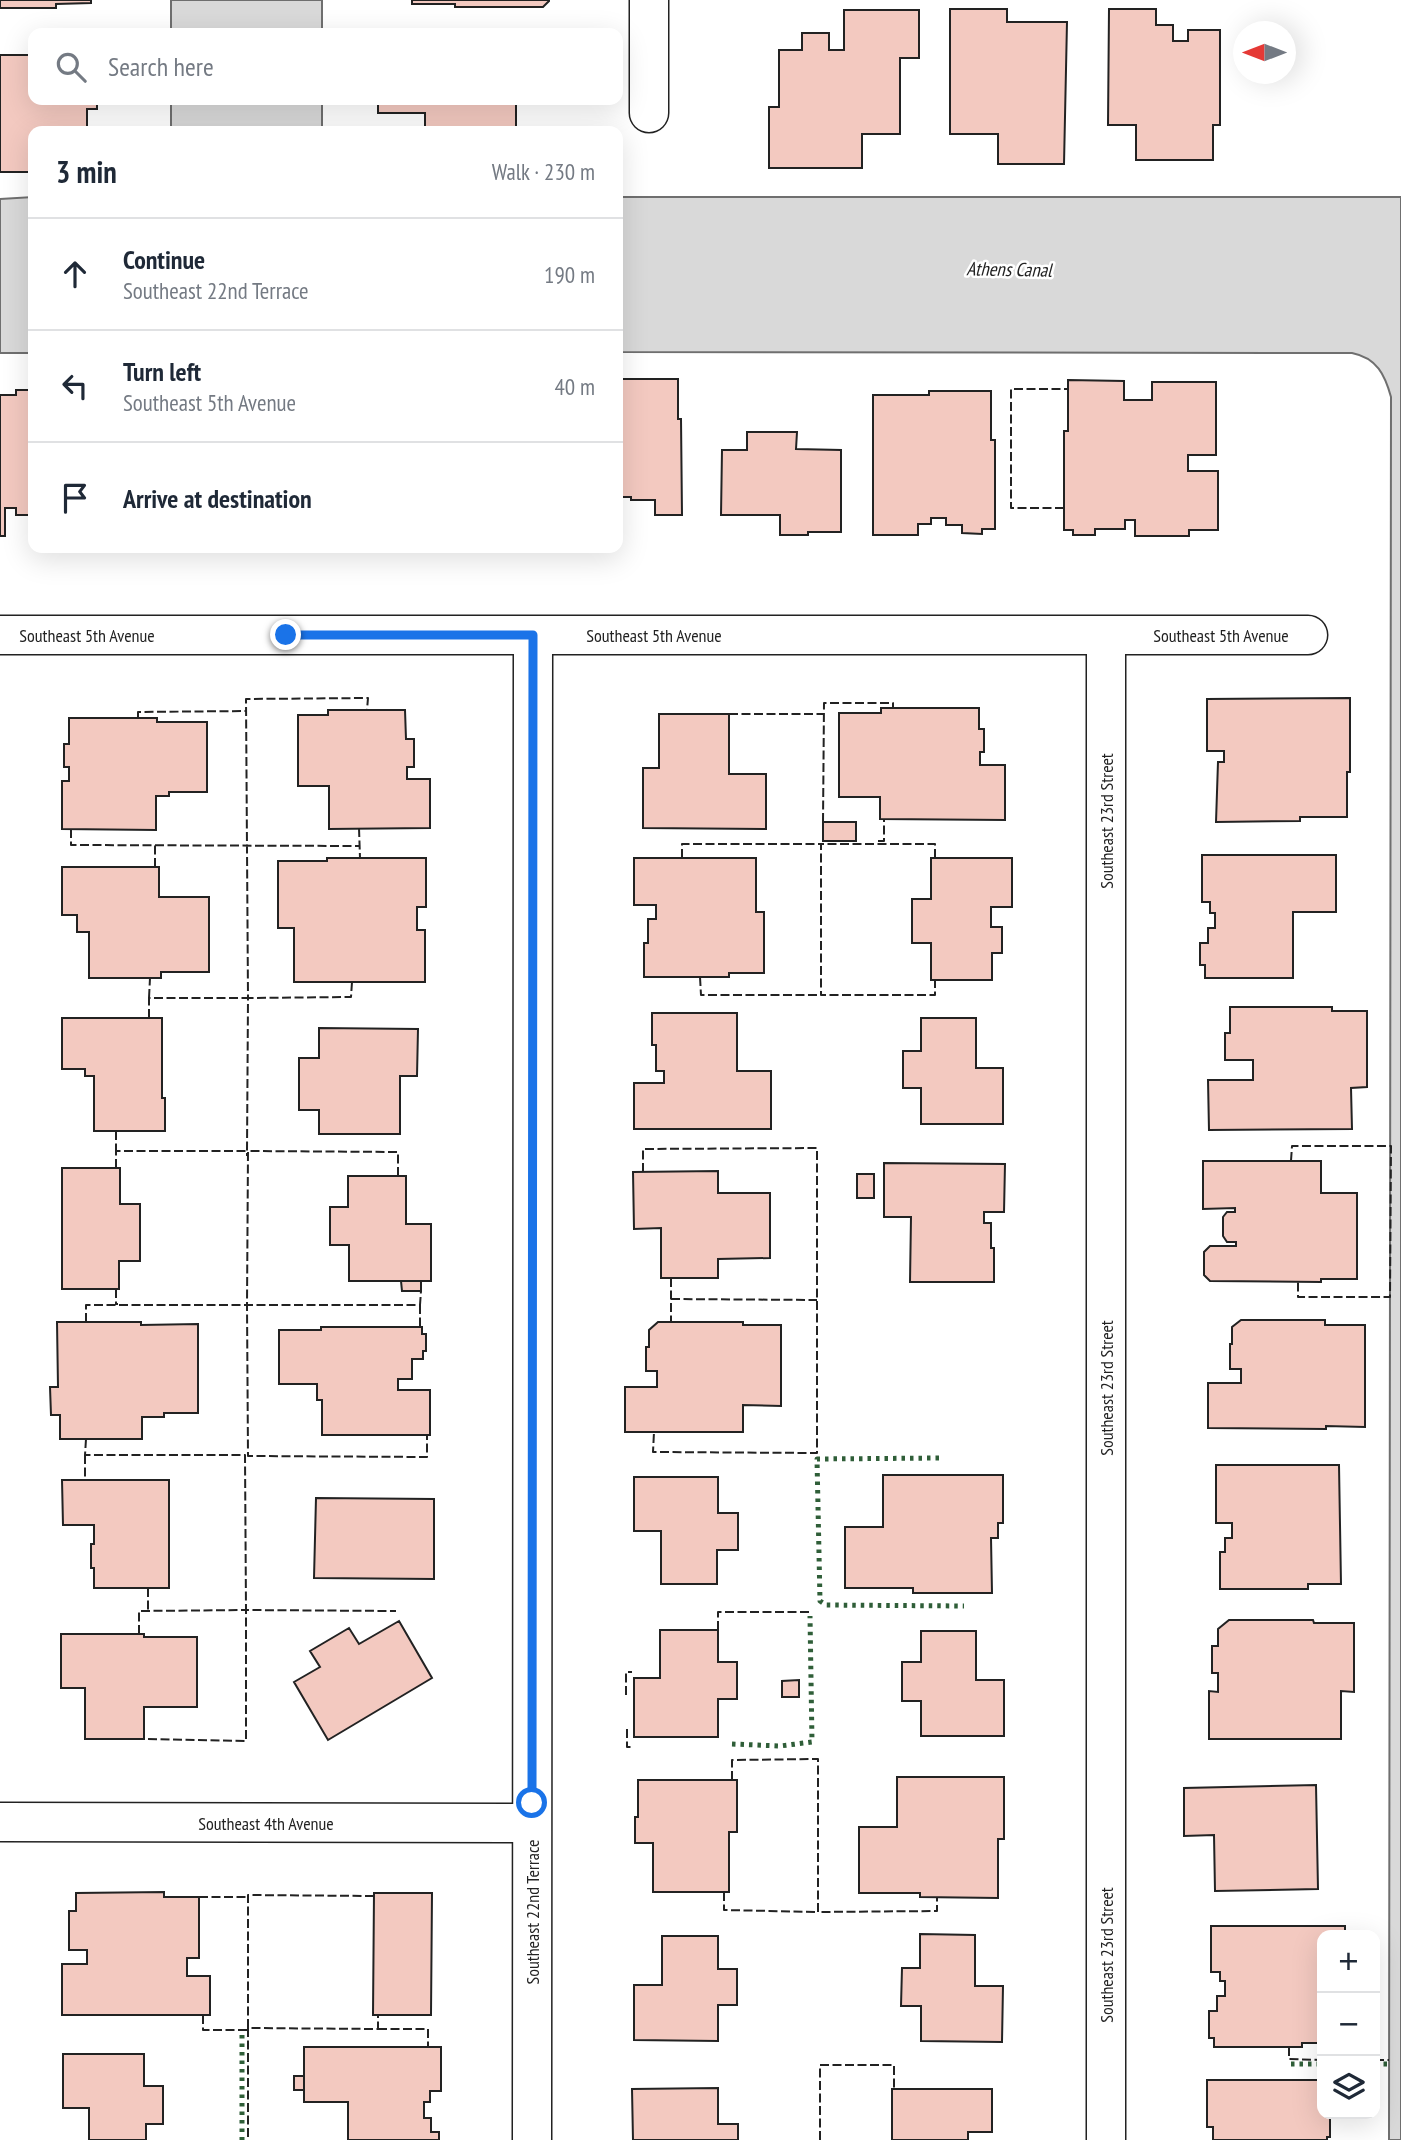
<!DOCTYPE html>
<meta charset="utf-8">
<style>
body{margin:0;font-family:"PT Sans Narrow",sans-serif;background:#f2f2f3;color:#1f2937}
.controls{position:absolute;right:21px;bottom:21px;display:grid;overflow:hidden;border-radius:14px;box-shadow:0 7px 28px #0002}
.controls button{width:63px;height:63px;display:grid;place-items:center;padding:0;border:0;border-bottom:2px solid #e0e1e3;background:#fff;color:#1f2937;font:35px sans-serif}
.compass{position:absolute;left:1233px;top:21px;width:63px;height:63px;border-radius:50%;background:#fff;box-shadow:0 7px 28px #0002;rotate:270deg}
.stop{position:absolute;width:21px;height:21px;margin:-16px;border:5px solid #1a73e8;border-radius:50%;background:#fff}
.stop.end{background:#1a73e8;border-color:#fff;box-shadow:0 2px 7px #0008}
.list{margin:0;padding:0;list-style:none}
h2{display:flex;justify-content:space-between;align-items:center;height:91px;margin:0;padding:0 28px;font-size:30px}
h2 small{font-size:23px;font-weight:400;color:#747a83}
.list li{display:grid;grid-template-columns:46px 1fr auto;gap:21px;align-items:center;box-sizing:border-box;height:112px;padding:0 28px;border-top:2px solid #e0e1e3}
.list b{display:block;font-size:26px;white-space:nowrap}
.list p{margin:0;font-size:23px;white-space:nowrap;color:#747a83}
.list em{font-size:23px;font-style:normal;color:#747a83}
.icon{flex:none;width:38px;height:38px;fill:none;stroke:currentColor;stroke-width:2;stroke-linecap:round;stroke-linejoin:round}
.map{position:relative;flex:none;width:1401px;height:2140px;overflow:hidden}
.search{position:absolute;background:#fff;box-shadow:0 7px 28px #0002;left:28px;top:28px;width:595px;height:77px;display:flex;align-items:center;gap:18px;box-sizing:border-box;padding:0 24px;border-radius:14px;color:#747a83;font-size:26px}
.panel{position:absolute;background:#fff;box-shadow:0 7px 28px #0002;left:28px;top:126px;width:595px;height:427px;border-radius:14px}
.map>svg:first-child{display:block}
.water{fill:#d9d9d9;stroke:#6f6f6f;stroke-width:2}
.building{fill:#f3c9c0;stroke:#222;stroke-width:2}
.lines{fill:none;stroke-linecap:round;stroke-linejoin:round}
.minor-casing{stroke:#222;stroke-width:41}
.minor{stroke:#fff;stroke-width:38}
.hedge{stroke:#2f5e38;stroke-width:5;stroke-dasharray:3.5 5;stroke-linecap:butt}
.fence{stroke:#222;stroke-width:2;stroke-dasharray:9 3.5;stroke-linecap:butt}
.route{stroke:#1a73e8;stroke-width:9}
.labels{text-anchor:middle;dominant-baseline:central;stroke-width:5;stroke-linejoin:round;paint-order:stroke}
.street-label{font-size:18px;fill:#222;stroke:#fff}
.water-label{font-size:19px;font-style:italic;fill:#222;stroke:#fff}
</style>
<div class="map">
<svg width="1401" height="2140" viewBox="0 0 1401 2140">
<rect width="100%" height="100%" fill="#fff"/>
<path class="water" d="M 171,0 L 322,0 L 322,33 L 171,33 Z
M 171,100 L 322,100 L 322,131 L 171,131 Z
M 33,197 L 33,353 L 0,353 L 0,199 Z
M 618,197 L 1401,197 L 1401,2140 L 1389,2140 L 1391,397 C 1385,375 1377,358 1352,353 L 618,352 Z"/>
<path class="building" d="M 0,0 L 91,0 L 91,3 L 56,4 L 56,8 L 0,8 Z
M 412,0 L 549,0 L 549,1 L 543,7 L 455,7 L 455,4 L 412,4 Z
M 950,9 L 1007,9 L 1007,22 L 1067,22 L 1064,164 L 998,164 L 998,134 L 950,134 Z
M 1109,9 L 1156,9 L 1156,25 L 1173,25 L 1173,41 L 1188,41 L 1188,30 L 1220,30 L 1220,125 L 1213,125 L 1213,160 L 1136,160 L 1136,125 L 1108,125 Z
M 844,10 L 919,10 L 919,58 L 900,58 L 900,134 L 862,134 L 862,168 L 769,168 L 769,107 L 779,107 L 779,50 L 802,50 L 802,33 L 829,33 L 829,50 L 844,50 Z
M 0,55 L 33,55 L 33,100 L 97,100 L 97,109 L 87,109 L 87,131 L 33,131 L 33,172 L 0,172 Z
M 378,100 L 516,100 L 516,131 L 425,131 L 425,113 L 378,113 Z
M 618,379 L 678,379 L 678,419 L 681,419 L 682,515 L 655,515 L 655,500 L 631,500 L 631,497 L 621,497 L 621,533 L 618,533 Z
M 1068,380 L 1124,381 L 1124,400 L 1152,400 L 1152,382 L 1216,382 L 1216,455 L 1188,455 L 1188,471 L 1218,471 L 1218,530 L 1189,530 L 1189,536 L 1135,536 L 1135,520 L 1125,520 L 1125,529 L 1095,529 L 1095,535 L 1073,535 L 1073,530 L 1064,530 L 1064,431 L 1068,431 Z
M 16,390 L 33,390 L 33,515 L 16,515 L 16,508 L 5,508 L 5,536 L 0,536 L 0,395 L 16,395 Z
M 929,391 L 991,391 L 991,440 L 995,440 L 995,529 L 982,529 L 982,534 L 962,533 L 962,525 L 946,525 L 946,518 L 931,518 L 931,524 L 918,524 L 918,535 L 873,535 L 873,395 L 929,395 Z
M 747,432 L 797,432 L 796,449 L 841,450 L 841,532 L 808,532 L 808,535 L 780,535 L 780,515 L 721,515 L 722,450 L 747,450 Z
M 1350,698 L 1350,772 L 1347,772 L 1347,817 L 1300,817 L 1300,821 L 1216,822 L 1218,762 L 1224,762 L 1224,751 L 1207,751 L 1207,699 Z
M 881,708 L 979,708 L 979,729 L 984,729 L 984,752 L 980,752 L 980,765 L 1005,765 L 1005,820 L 880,819 L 880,797 L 839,797 L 839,713 L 881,713 Z
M 328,710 L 405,710 L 406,739 L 414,739 L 414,767 L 407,767 L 407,779 L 430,779 L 430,828 L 329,829 L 329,786 L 298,786 L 298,715 L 328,715 Z
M 659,714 L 729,714 L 729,774 L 766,774 L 766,829 L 643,828 L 643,768 L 659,768 Z
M 69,718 L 157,718 L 157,722 L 207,722 L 207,792 L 169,792 L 169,796 L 156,796 L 156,830 L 62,829 L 62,781 L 69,781 L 69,767 L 64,767 L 64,744 L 69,744 Z
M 823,822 L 856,822 L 856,841 L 823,841 Z
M 1202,855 L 1336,855 L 1336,912 L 1293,912 L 1293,978 L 1205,978 L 1205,965 L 1200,965 L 1200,943 L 1208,943 L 1208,928 L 1215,928 L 1215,913 L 1210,913 L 1210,902 L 1202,902 Z
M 327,858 L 426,858 L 426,907 L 417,907 L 417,930 L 425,930 L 425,982 L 294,982 L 294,928 L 278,928 L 278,861 L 327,861 Z
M 634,858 L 756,858 L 756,912 L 764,912 L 764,973 L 729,973 L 729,977 L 644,977 L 644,943 L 648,943 L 648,919 L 656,919 L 656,905 L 634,905 Z
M 931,858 L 1012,858 L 1012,907 L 991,907 L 991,927 L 1002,927 L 1002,953 L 992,953 L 992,980 L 931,980 L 931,943 L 912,943 L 912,899 L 931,899 Z
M 62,867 L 159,867 L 159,897 L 209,897 L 209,972 L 161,972 L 161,978 L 89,978 L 89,932 L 77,932 L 77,915 L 62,915 Z
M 1230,1007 L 1332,1007 L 1332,1011 L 1367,1011 L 1367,1087 L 1351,1088 L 1352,1129 L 1209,1130 L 1208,1080 L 1253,1080 L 1253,1060 L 1225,1060 L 1225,1033 L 1230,1033 Z
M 652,1013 L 737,1013 L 737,1071 L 771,1071 L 771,1129 L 634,1129 L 634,1083 L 664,1083 L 664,1071 L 656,1071 L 656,1045 L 652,1045 Z
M 62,1018 L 162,1018 L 162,1098 L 165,1098 L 165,1131 L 94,1131 L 94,1076 L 85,1076 L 85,1069 L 62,1069 Z
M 921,1018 L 976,1018 L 976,1068 L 1003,1068 L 1003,1124 L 921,1124 L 921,1088 L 903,1088 L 903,1051 L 921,1051 Z
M 319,1028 L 418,1029 L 417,1076 L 400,1076 L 400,1134 L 319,1134 L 319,1110 L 299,1110 L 299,1058 L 319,1058 Z
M 1203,1161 L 1321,1161 L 1321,1193 L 1357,1193 L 1357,1279 L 1321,1279 L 1321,1282 L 1210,1281 L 1204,1275 L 1204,1252 L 1210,1246 L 1236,1246 L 1236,1242 L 1227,1242 L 1223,1236 L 1223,1217 L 1227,1212 L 1235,1212 L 1235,1208 L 1203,1209 Z
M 884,1163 L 1005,1164 L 1004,1212 L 984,1212 L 984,1223 L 991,1223 L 991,1248 L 994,1248 L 994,1282 L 910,1282 L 911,1217 L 884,1217 Z
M 62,1168 L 120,1168 L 120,1204 L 140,1204 L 140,1261 L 119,1261 L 119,1289 L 62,1289 Z
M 718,1171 L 718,1193 L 770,1193 L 770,1258 L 718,1259 L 718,1278 L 661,1278 L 661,1228 L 634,1229 L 633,1172 Z
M 857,1174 L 874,1174 L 874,1198 L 857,1198 Z
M 348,1176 L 406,1176 L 406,1224 L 431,1224 L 431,1281 L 349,1281 L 349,1245 L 330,1245 L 330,1207 L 348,1207 Z
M 401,1281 L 421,1281 L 421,1291 L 402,1291 Z
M 1241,1320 L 1325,1320 L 1325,1325 L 1365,1325 L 1365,1427 L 1326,1426 L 1326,1429 L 1208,1428 L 1208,1383 L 1241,1383 L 1241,1369 L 1230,1369 L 1230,1344 L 1232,1344 L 1232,1327 Z
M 57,1322 L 141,1322 L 141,1325 L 198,1324 L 198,1413 L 164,1413 L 164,1417 L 142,1417 L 142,1439 L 60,1439 L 60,1415 L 51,1415 L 50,1387 L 58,1387 Z
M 658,1322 L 743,1322 L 743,1325 L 781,1325 L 781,1406 L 743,1405 L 743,1432 L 625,1432 L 625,1387 L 657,1387 L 657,1371 L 646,1371 L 646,1347 L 649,1347 L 649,1330 Z
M 321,1327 L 422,1327 L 422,1334 L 426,1334 L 426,1351 L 423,1351 L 423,1359 L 412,1359 L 412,1379 L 398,1379 L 398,1390 L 430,1390 L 430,1435 L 322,1435 L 322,1400 L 317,1400 L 317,1384 L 279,1384 L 279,1330 L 321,1330 Z
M 1216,1465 L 1339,1465 L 1341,1584 L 1308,1584 L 1308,1589 L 1220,1589 L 1220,1552 L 1225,1552 L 1225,1538 L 1232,1538 L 1232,1523 L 1216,1523 Z
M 883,1475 L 1003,1475 L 1003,1523 L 998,1523 L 998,1538 L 991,1538 L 992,1593 L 913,1593 L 913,1588 L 845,1588 L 845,1527 L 883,1527 Z
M 634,1477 L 718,1477 L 718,1513 L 738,1513 L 738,1550 L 717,1550 L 717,1584 L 661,1584 L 661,1531 L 634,1531 Z
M 62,1480 L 169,1480 L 169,1588 L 94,1588 L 94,1568 L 91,1568 L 91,1544 L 94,1544 L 94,1525 L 63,1525 Z
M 316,1498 L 434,1499 L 434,1579 L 314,1578 Z
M 1229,1620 L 1313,1620 L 1314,1623 L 1354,1623 L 1354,1692 L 1341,1691 L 1341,1739 L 1209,1739 L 1209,1691 L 1218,1692 L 1218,1673 L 1212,1673 L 1212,1646 L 1218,1646 L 1218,1629 Z
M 399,1621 L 432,1678 L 328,1740 L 294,1682 L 320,1667 L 310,1651 L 349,1628 L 359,1644 Z
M 660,1630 L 718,1630 L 718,1662 L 737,1662 L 737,1699 L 718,1699 L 718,1737 L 634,1737 L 634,1678 L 660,1678 Z
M 921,1631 L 976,1631 L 976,1680 L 1004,1680 L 1004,1736 L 921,1736 L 921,1701 L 902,1701 L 902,1662 L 921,1662 Z
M 61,1634 L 144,1634 L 144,1637 L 197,1637 L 197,1707 L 144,1707 L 144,1739 L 85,1739 L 85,1688 L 61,1688 Z
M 799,1680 L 799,1697 L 782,1697 L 782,1681 Z
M 897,1777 L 1004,1777 L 1004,1839 L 998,1839 L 998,1898 L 920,1897 L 920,1893 L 859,1893 L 859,1827 L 897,1827 Z
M 638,1780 L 737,1780 L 737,1832 L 729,1832 L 729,1892 L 653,1892 L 653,1843 L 635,1843 L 635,1817 L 638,1817 Z
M 1316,1785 L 1318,1889 L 1215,1891 L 1214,1835 L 1184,1836 L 1184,1788 Z
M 164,1892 L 164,1897 L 199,1897 L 199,1958 L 187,1958 L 187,1976 L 210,1976 L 210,2015 L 62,2015 L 62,1964 L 87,1964 L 87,1950 L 69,1950 L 69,1911 L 76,1911 L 76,1893 Z
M 374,1893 L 432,1893 L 431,2015 L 373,2015 Z
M 1211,1926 L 1345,1926 L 1345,1935 L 1322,1935 L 1322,2043 L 1302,2043 L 1302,2047 L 1214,2047 L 1214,2038 L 1209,2038 L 1209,2011 L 1217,2011 L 1217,1996 L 1225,1996 L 1225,1981 L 1220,1981 L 1220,1972 L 1211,1972 Z
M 920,1934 L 975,1935 L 975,1986 L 1003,1986 L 1002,2042 L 921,2041 L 921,2006 L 901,2006 L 902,1968 L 920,1968 Z
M 662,1936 L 718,1936 L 718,1969 L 737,1969 L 737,2005 L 718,2005 L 718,2041 L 634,2040 L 634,1985 L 662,1985 Z
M 304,2047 L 441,2047 L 441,2091 L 430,2091 L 430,2102 L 424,2102 L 424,2118 L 431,2118 L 431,2132 L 439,2132 L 439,2140 L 348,2140 L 348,2102 L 304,2102 Z
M 63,2054 L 144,2054 L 144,2086 L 163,2086 L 163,2124 L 146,2124 L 146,2140 L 89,2140 L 89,2108 L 63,2108 Z
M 294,2076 L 304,2076 L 304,2090 L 294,2090 Z
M 1207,2080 L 1322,2080 L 1322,2114 L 1330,2114 L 1330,2137 L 1327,2137 L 1327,2140 L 1213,2140 L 1213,2127 L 1207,2127 Z
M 718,2088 L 718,2124 L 738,2124 L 738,2140 L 633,2140 L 632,2089 Z
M 892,2089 L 992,2089 L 992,2132 L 968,2132 L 968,2140 L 892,2140 Z"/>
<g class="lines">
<g class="minor-casing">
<path id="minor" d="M 649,113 L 649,0
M 0,635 L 1308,635
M 1106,635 L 1106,2140
M 0,1822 L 532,1823
M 532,2140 L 533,635"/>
</g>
<use href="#minor" class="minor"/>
<path class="hedge" d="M 939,1458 L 817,1459 L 820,1601 L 826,1605 L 964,1606
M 732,1744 L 780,1746 L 812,1742 L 810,1616
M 242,2035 L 242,2140
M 1291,2064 L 1322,2064
M 1375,2064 L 1387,2064"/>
<path class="fence" d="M 1064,508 L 1011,508 L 1011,389 L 1068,389
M 729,714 L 824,714
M 138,718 L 138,712 L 246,711
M 823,822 L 824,703 L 893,703 L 893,708
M 359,828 L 360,858
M 71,829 L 71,845 L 359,846
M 878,841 L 884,841 L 884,819
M 682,858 L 682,844 L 821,844
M 935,858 L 935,844 L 821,844 L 821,995 L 935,995 L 935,980
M 155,867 L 155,845
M 700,977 L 701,995 L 821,995
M 352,982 L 351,997 L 248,998 L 246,699 L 368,698 L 367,710
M 149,998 L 150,978
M 149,1018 L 149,998 L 248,998 L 247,1151
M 116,1131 L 116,1151
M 1291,1161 L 1292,1146 L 1391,1146 L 1390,1297 L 1298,1297 L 1298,1282
M 116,1168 L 116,1151 L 247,1151 L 247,1156
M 643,1172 L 643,1149 L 817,1148 L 817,1453 L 653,1452 L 654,1432
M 398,1176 L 398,1152 L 248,1151 L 247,1305 L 420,1305 L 421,1291
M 671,1278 L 671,1322
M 116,1289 L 116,1304 L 118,1304
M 671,1299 L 817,1300
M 420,1305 L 420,1327
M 86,1322 L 86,1305 L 247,1305 L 248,1456 L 427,1457 L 427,1435
M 86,1439 L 85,1455 L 245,1455 L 246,1610 L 396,1611
M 85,1455 L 85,1480
M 148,1588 L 148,1611
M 718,1630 L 718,1612 L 809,1612
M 139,1634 L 139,1611 L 246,1610 L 246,1741 L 144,1739
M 626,1695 L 626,1672 L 632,1672
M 627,1729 L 627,1747 L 634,1747
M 732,1780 L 732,1760 L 818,1759 L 818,1912 L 937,1911 L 937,1897
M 724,1892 L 724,1910 L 818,1912
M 374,1896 L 248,1895 L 248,2028 L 378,2029 L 378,2015
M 199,1897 L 247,1897
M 203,2015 L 203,2030 L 247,2030 L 247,2027
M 248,2028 L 248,2140
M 378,2029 L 428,2029 L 428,2047
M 1289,2047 L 1289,2059 L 1322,2060
M 1375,2060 L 1389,2060
M 820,2140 L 820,2065 L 894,2065 L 894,2089"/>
</g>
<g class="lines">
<path class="route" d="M 286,635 L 533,635 L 532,1803"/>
</g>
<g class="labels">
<g class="street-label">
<text x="87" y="635">Southeast 5th Avenue</text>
<text x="654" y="635">Southeast 5th Avenue</text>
<text x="1221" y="635">Southeast 5th Avenue</text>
<text transform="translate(1106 821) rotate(-90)">Southeast 23rd Street</text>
<text transform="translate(1106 1388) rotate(-90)">Southeast 23rd Street</text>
<text x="266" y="1823">Southeast 4th Avenue</text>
<text transform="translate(532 1912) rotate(-90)">Southeast 22nd Terrace</text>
<text transform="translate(1106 1955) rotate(-90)">Southeast 23rd Street</text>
</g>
<g class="water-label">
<text transform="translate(1009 269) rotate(1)">Athens Canal</text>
</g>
</g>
</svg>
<div class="controls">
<button>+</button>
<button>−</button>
<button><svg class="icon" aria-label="layers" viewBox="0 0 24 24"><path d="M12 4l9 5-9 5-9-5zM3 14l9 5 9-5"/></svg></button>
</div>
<svg class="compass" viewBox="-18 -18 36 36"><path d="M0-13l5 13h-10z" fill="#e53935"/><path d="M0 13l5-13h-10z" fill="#747a83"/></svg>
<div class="stop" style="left:532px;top:1803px"></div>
<div class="stop end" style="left:286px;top:635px"></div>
<div class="search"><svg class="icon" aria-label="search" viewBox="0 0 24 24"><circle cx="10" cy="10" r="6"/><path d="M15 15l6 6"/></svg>Search here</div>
<section class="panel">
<h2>3 min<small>Walk · 230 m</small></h2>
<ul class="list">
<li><svg class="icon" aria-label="ahead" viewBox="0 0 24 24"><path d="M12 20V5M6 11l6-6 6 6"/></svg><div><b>Continue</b><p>Southeast 22nd Terrace</p></div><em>190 m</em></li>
<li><svg class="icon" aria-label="left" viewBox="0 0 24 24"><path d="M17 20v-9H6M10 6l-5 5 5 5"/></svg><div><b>Turn left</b><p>Southeast 5th Avenue</p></div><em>40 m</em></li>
<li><svg class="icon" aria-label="arrive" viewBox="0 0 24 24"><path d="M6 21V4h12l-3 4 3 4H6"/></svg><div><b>Arrive at destination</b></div></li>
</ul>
</section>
</div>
